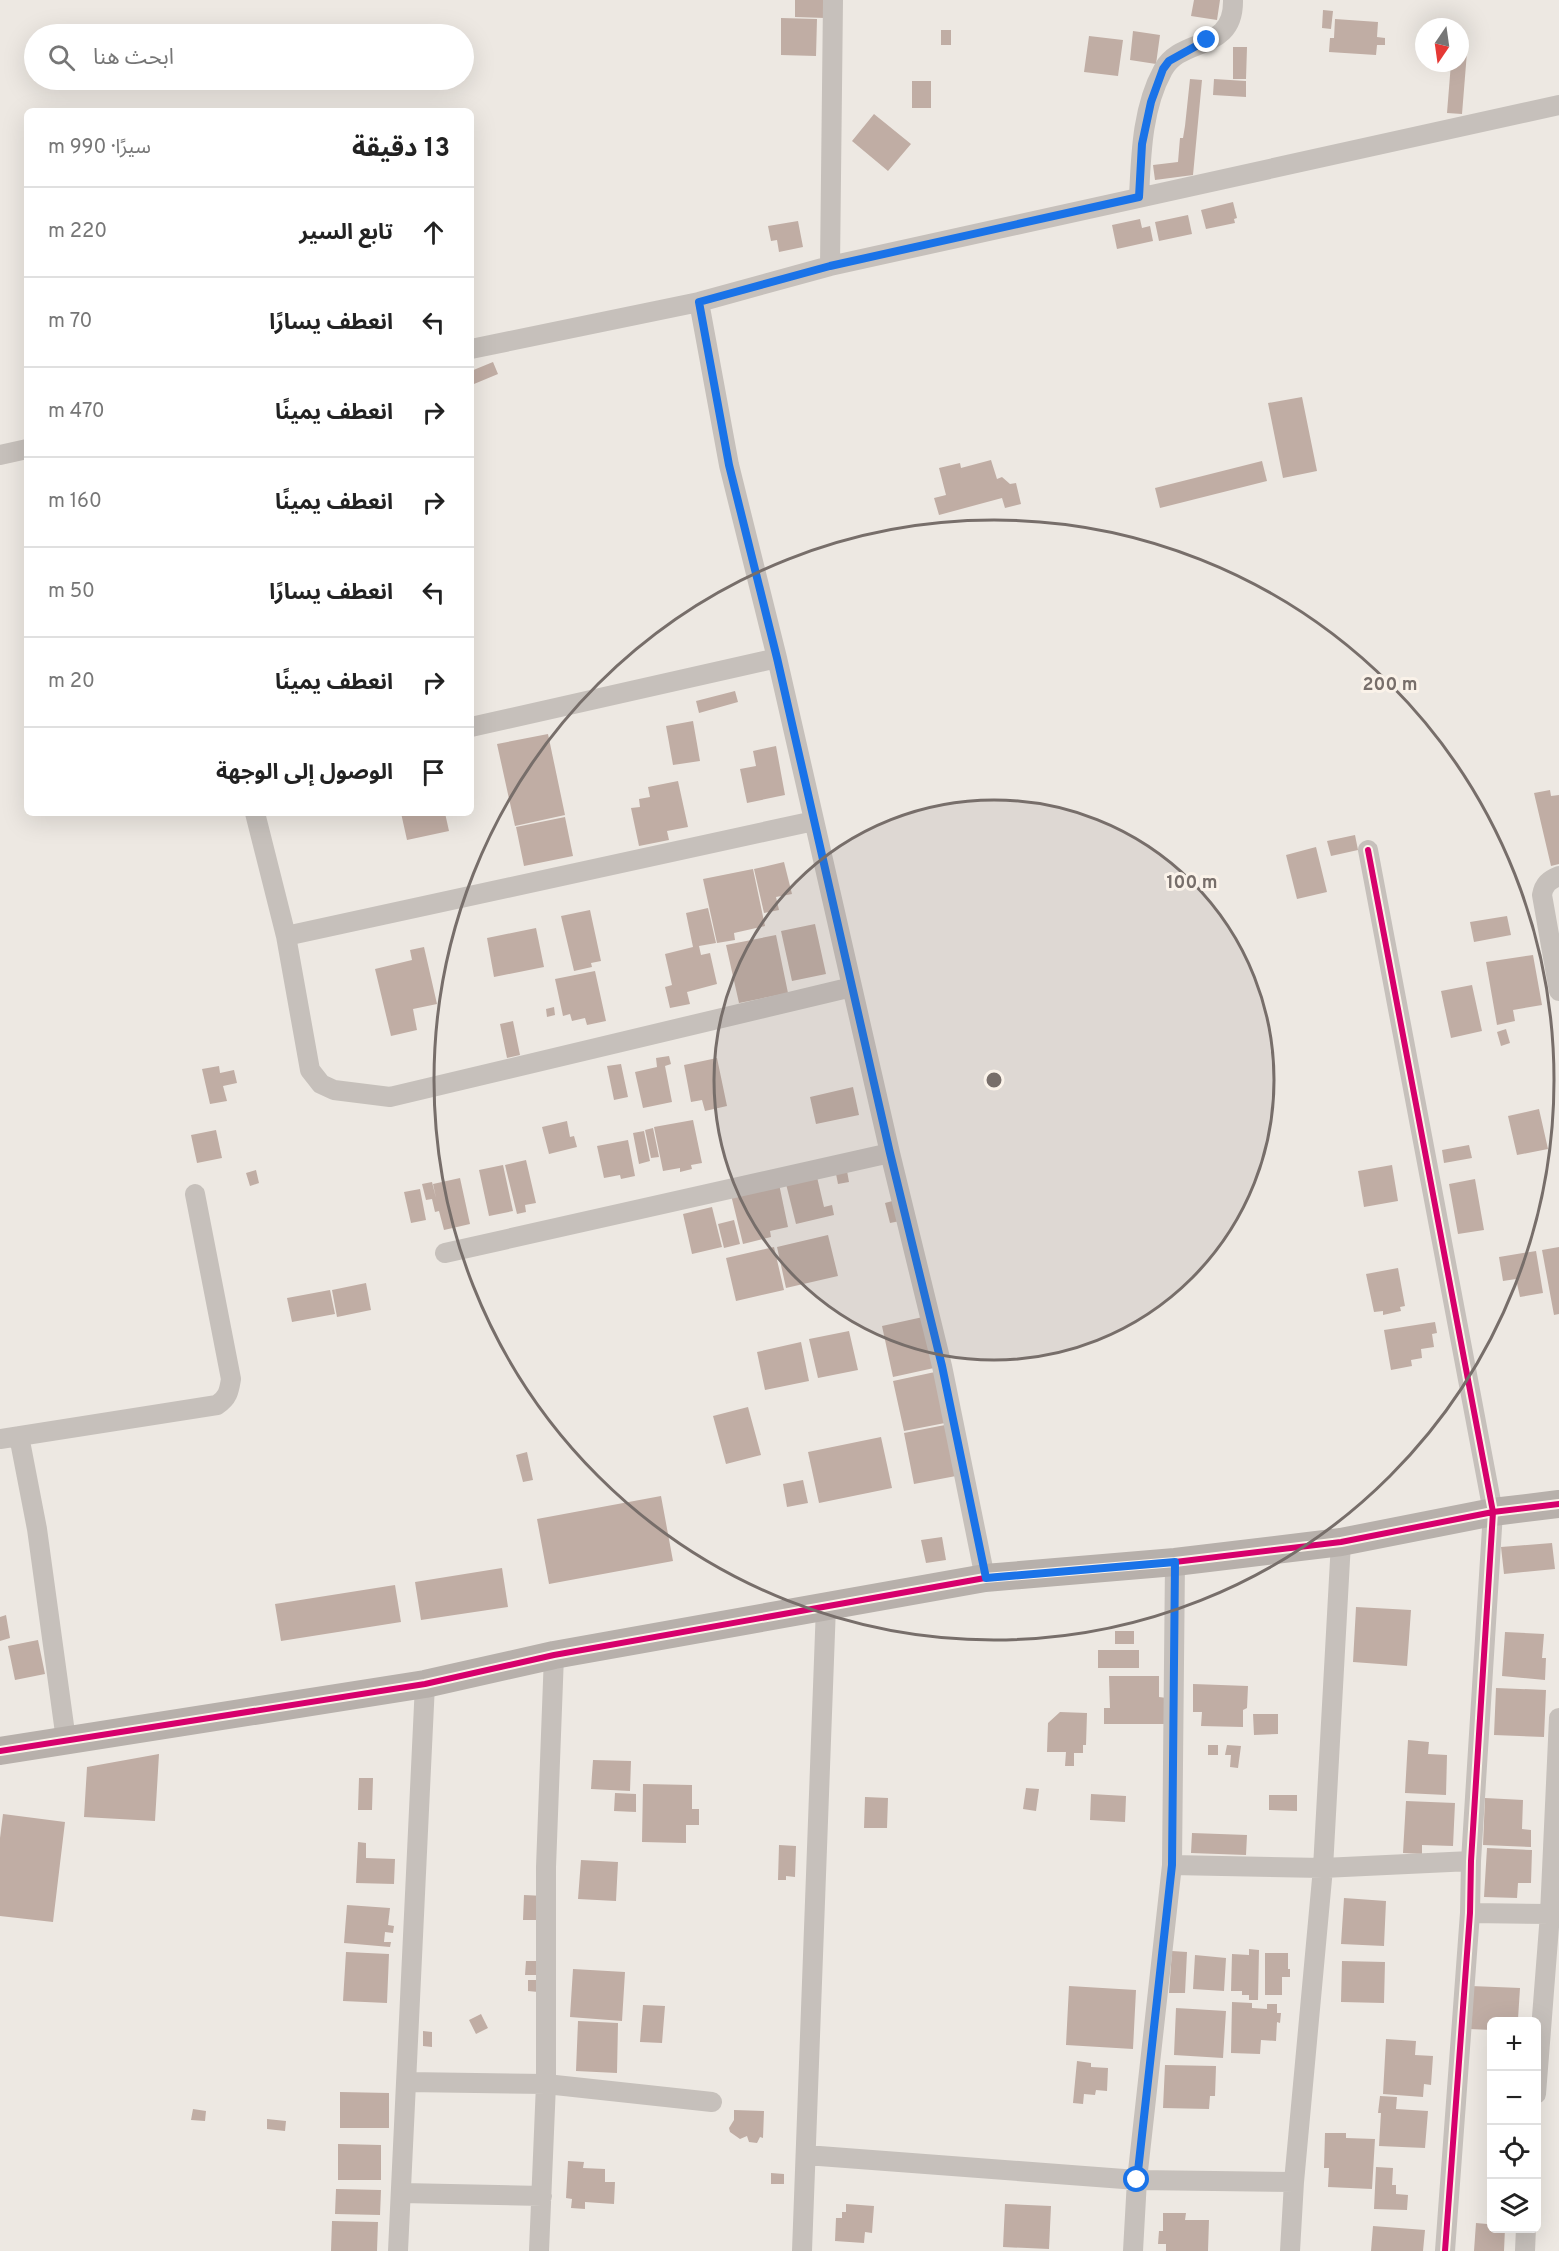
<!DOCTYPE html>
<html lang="ar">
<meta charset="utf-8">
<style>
body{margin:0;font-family:Overpass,"Noto Sans Arabic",sans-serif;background:#f6f6f6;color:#222;direction:rtl}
.controls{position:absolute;right:18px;bottom:18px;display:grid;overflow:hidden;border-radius:9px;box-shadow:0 6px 24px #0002}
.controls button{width:54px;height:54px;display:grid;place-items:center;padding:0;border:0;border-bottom:2px solid #e0e0e0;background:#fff;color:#222;font:30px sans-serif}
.compass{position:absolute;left:1415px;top:18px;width:54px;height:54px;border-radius:50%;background:#fff;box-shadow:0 6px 24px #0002;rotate:193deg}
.stop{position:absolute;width:18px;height:18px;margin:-14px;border:4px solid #1a73e8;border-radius:50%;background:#fff}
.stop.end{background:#1a73e8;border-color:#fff;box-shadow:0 2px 6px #0008}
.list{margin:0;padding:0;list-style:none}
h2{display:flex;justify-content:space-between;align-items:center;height:78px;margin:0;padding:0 24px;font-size:26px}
h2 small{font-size:20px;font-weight:400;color:#767676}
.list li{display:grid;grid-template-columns:39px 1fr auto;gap:18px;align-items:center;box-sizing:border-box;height:90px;padding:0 24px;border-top:2px solid #e0e0e0}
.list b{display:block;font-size:22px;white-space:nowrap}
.list em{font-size:20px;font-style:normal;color:#767676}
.icon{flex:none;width:33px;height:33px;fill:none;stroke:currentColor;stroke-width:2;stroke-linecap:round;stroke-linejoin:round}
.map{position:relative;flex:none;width:1559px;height:2251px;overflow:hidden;direction:ltr}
.search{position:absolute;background:#fff;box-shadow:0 6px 24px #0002;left:24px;top:24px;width:450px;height:66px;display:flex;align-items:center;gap:15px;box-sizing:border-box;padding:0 21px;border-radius:33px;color:#767676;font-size:22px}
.panel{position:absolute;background:#fff;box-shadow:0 6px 24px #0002;left:24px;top:108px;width:450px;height:708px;border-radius:9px;direction:rtl}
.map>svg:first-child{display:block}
.building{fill:#c0ada4}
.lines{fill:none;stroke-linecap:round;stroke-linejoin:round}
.street{stroke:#c6c0bb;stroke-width:20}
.secondary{stroke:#b7b0ab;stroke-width:28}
.cycleway-casing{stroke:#faf2e9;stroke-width:10}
.cycleway{stroke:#d6006c;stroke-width:6}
.route{stroke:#1a73e8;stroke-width:8}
.ring{fill:none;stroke:#776e6a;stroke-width:3}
.centre{fill:#776e6a;stroke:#faf2e9;stroke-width:3}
.ring-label{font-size:18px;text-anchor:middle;font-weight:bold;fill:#776e6a;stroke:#faf2e9;stroke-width:6;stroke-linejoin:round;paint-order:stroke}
</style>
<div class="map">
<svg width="1559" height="2251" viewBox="0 0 1559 2251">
<rect width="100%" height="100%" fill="#ede8e2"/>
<path class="building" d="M 795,0 L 826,0 L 825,18 L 795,17 Z
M 1194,0 L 1220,0 L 1217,20 L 1191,16 Z
M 1323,10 L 1333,11 L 1331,29 L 1322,28 Z
M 781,18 L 817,19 L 816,56 L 781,55 Z
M 1335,19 L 1378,22 L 1377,37 L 1385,38 L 1385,45 L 1377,45 L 1376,55 L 1329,52 L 1330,38 L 1334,38 Z
M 941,30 L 951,30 L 951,45 L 941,45 Z
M 1133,31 L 1160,35 L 1156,64 L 1130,60 Z
M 1089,36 L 1123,40 L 1118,76 L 1084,72 Z
M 1233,47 L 1247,47 L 1246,79 L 1233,79 Z
M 1460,52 L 1467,52 L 1462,114 L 1447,113 L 1451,63 L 1460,63 Z
M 1190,79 L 1202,80 L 1193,175 L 1155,180 L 1153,165 L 1178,162 L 1180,138 L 1183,138 L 1185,126 Z
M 1214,79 L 1246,81 L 1246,97 L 1213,95 Z
M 912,81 L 931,81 L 931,108 L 912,108 Z
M 874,114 L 911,144 L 888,171 L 852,141 Z
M 1233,202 L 1237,218 L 1234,219 L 1235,223 L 1206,229 L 1201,210 Z
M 1188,215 L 1192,234 L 1159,241 L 1155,222 Z
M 1140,219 L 1142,228 L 1150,226 L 1153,241 L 1117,249 L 1112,225 Z
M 798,221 L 803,247 L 779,252 L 777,240 L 771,241 L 768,226 Z
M 493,362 L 498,374 L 474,384 L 471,371 Z
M 1302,397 L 1317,471 L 1283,478 L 1268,403 Z
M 991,460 L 997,479 L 1002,477 L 1010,484 L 1016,483 L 1021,504 L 1005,508 L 1002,498 L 939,515 L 934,498 L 946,495 L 939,468 L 960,463 L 961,468 Z
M 1262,461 L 1267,481 L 1160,508 L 1155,488 Z
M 735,691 L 738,702 L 699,713 L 696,701 Z
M 693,721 L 700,761 L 673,765 L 666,726 Z
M 548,734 L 565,815 L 515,826 L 497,744 Z
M 776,746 L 785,795 L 747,803 L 740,769 L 756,766 L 753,751 Z
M 678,781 L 688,827 L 667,831 L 669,840 L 639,846 L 631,808 L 640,807 L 639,799 L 650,797 L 648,787 Z
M 1550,790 L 1551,796 L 1559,795 L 1559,864 L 1551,866 L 1534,793 Z
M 401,813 L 445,813 L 449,831 L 407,840 Z
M 565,817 L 573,856 L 524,866 L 516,827 Z
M 1355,835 L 1358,850 L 1331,856 L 1327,841 Z
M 1316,847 L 1327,892 L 1297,899 L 1286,855 Z
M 784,862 L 792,894 L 776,897 L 779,910 L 764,913 L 754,869 Z
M 753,869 L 765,926 L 734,933 L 735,940 L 717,943 L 703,879 Z
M 708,908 L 716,943 L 699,946 L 701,955 L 710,953 L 717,984 L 687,992 L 690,1004 L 670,1008 L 665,987 L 672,985 L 665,954 L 693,947 L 686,913 Z
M 590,910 L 601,961 L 591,963 L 592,967 L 574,971 L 561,916 Z
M 1507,916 L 1511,935 L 1474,942 L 1470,922 Z
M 815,924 L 826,974 L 792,981 L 781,931 Z
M 536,928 L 544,967 L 494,977 L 487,938 Z
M 776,935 L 788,993 L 739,1003 L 726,945 Z
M 424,947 L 437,1004 L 413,1009 L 417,1030 L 391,1036 L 375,969 L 412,960 L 410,950 Z
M 1533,955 L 1542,1005 L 1513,1010 L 1515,1021 L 1497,1025 L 1486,962 Z
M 595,971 L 606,1021 L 587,1025 L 585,1018 L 572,1021 L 570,1014 L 563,1016 L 555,979 Z
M 1472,985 L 1482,1031 L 1451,1038 L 1441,991 Z
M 554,1007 L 555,1015 L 547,1017 L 546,1009 Z
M 513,1021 L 520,1055 L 507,1058 L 500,1024 Z
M 1506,1029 L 1510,1043 L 1501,1046 L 1497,1032 Z
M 669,1056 L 671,1064 L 665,1066 L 672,1102 L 643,1108 L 635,1072 L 657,1067 L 656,1058 Z
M 717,1058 L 727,1106 L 705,1111 L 702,1100 L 691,1102 L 684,1065 Z
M 621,1064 L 628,1097 L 614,1100 L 607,1066 Z
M 219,1066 L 220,1073 L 234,1070 L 237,1083 L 223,1086 L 227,1101 L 210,1104 L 202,1069 Z
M 853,1087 L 859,1115 L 816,1124 L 810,1097 Z
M 1539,1109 L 1548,1149 L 1517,1155 L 1508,1116 Z
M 693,1120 L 702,1163 L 691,1165 L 692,1169 L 680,1172 L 680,1168 L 663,1171 L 654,1127 Z
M 567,1121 L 570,1137 L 574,1136 L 577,1147 L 549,1154 L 542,1127 Z
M 653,1128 L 659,1157 L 651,1158 L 645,1130 Z
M 216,1130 L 222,1158 L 197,1163 L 191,1135 Z
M 644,1131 L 650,1161 L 639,1164 L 633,1133 Z
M 628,1140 L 635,1176 L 621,1179 L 620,1175 L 604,1178 L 597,1146 Z
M 1469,1145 L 1472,1158 L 1444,1163 L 1442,1150 Z
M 526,1160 L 536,1203 L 525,1205 L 526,1212 L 517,1214 L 505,1165 Z
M 503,1165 L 513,1211 L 489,1216 L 479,1170 Z
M 1392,1165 L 1398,1201 L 1364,1207 L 1358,1171 Z
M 256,1170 L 259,1183 L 250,1186 L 246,1173 Z
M 847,1171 L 849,1182 L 838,1184 L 836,1174 Z
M 817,1177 L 824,1207 L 832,1205 L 834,1215 L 796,1224 L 786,1184 Z
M 460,1178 L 470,1224 L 444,1230 L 439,1211 L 435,1212 L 432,1199 L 426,1200 L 422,1184 L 432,1182 L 436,1198 L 433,1184 Z
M 1475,1179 L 1484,1230 L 1458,1234 L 1449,1184 Z
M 779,1184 L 788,1227 L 770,1231 L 771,1237 L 743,1244 L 731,1195 Z
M 420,1189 L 426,1220 L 411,1223 L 404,1192 Z
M 900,1199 L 905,1220 L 890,1223 L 885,1203 Z
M 712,1207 L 722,1247 L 692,1254 L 683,1214 Z
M 734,1220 L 740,1244 L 724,1248 L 718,1224 Z
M 828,1235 L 838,1276 L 786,1288 L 777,1247 Z
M 774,1247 L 784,1290 L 736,1301 L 726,1258 Z
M 1559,1247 L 1559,1314 L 1554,1315 L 1542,1250 Z
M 1536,1251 L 1543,1293 L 1520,1297 L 1516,1279 L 1503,1281 L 1499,1257 Z
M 1398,1268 L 1405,1306 L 1400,1307 L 1401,1311 L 1383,1315 L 1383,1311 L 1374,1312 L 1366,1274 Z
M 366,1283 L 371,1310 L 337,1317 L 332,1290 Z
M 330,1290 L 335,1314 L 292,1322 L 287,1298 Z
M 923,1317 L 934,1368 L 893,1377 L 882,1326 Z
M 1435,1322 L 1437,1333 L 1432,1334 L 1434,1347 L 1421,1349 L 1422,1358 L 1411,1360 L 1412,1366 L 1391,1370 L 1384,1330 Z
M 849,1331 L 858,1370 L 818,1378 L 809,1339 Z
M 801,1342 L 809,1381 L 765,1390 L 757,1352 Z
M 935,1372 L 945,1423 L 904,1431 L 893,1381 Z
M 748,1407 L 761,1455 L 726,1464 L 713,1416 Z
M 945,1425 L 956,1476 L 914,1484 L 904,1433 Z
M 881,1437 L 892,1488 L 819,1503 L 808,1452 Z
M 527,1452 L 533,1480 L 523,1482 L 516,1455 Z
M 803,1480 L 808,1503 L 787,1507 L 783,1484 Z
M 661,1496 L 673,1561 L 549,1584 L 537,1519 Z
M 942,1537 L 946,1560 L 926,1563 L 921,1540 Z
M 1552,1543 L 1555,1569 L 1504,1574 L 1501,1547 Z
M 502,1568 L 508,1607 L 421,1620 L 415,1582 Z
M 395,1585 L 401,1622 L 281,1641 L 275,1604 Z
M 1356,1607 L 1411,1610 L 1407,1666 L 1353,1662 Z
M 6,1615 L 10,1638 L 0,1641 L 0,1617 Z
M 1115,1631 L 1134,1631 L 1134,1644 L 1115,1644 Z
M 1505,1632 L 1544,1634 L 1542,1658 L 1546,1658 L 1545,1680 L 1502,1676 Z
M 38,1640 L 45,1674 L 15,1680 L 8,1646 Z
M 1098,1650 L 1139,1650 L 1139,1668 L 1098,1668 Z
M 1109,1676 L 1159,1676 L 1159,1697 L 1167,1698 L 1167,1724 L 1104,1724 L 1104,1708 L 1110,1708 Z
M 1193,1684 L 1248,1686 L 1247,1708 L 1243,1710 L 1243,1727 L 1201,1726 L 1202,1712 L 1193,1712 Z
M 1496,1688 L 1546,1690 L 1544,1737 L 1494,1735 Z
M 1060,1712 L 1087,1713 L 1086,1745 L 1083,1745 L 1083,1753 L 1074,1753 L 1074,1766 L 1065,1766 L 1066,1752 L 1047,1752 L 1048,1723 Z
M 1253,1714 L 1278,1714 L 1278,1734 L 1254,1735 Z
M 1408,1740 L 1429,1742 L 1428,1754 L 1447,1755 L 1446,1795 L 1405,1793 Z
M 1208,1745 L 1218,1745 L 1218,1755 L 1208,1755 Z
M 1227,1745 L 1241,1746 L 1238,1768 L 1230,1767 L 1231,1755 L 1225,1755 Z
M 159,1754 L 155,1821 L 84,1817 L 87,1767 Z
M 593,1760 L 631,1761 L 630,1791 L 591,1789 Z
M 359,1778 L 373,1778 L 372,1810 L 358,1810 Z
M 643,1784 L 692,1785 L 692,1809 L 699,1809 L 699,1825 L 686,1825 L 686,1843 L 642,1842 Z
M 1026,1788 L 1039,1789 L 1036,1811 L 1023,1809 Z
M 615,1793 L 636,1794 L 636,1812 L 614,1811 Z
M 1091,1794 L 1126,1796 L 1125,1822 L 1090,1820 Z
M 1269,1795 L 1297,1795 L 1297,1811 L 1269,1810 Z
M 865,1797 L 888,1798 L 887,1828 L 864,1828 Z
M 1485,1798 L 1523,1800 L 1522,1829 L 1531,1830 L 1531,1847 L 1483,1845 Z
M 1406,1801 L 1455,1803 L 1453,1846 L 1422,1845 L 1422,1854 L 1403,1853 Z
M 3,1814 L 65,1822 L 53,1922 L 0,1916 L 0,1838 Z
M 1192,1833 L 1247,1835 L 1246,1855 L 1191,1853 Z
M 358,1842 L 366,1843 L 366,1858 L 395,1859 L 394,1884 L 356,1883 Z
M 779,1845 L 796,1846 L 795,1877 L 786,1876 L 786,1880 L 778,1880 Z
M 1487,1848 L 1532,1850 L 1531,1883 L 1518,1883 L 1517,1898 L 1484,1897 Z
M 581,1860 L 618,1862 L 616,1901 L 578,1899 Z
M 524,1895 L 544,1896 L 543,1920 L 523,1920 Z
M 1344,1898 L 1386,1901 L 1384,1946 L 1341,1944 Z
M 347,1905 L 390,1908 L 388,1925 L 394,1926 L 393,1933 L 385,1932 L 384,1942 L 391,1942 L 390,1947 L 344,1943 Z
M 1249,1949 L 1259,1950 L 1258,2000 L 1249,2000 L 1249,1995 L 1242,1995 L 1242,1991 L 1231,1991 L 1232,1954 L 1249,1955 Z
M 1172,1951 L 1187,1952 L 1185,1993 L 1169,1993 Z
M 346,1952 L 389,1954 L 387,2003 L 343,2001 Z
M 1265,1953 L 1288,1953 L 1288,1969 L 1290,1969 L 1290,1977 L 1282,1977 L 1282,1995 L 1265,1995 Z
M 1195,1955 L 1226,1958 L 1224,1991 L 1193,1989 Z
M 526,1961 L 540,1961 L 540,1975 L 525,1975 Z
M 1342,1961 L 1385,1962 L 1384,2003 L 1341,2002 Z
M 573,1969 L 625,1972 L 622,2021 L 570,2017 Z
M 528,1980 L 538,1980 L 538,1992 L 528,1991 Z
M 1069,1986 L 1136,1990 L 1133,2049 L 1066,2045 Z
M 1471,1986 L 1520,1988 L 1518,2019 L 1512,2019 L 1512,2022 L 1492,2022 L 1492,2030 L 1469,2029 Z
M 1232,2002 L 1252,2003 L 1252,2008 L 1267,2009 L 1267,2004 L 1277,2004 L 1277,2013 L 1281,2013 L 1280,2023 L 1277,2022 L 1276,2041 L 1261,2040 L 1260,2054 L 1231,2053 Z
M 643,2005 L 665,2006 L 662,2043 L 640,2042 Z
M 1176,2008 L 1226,2011 L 1223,2058 L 1174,2055 Z
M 481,2014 L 488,2028 L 476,2034 L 469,2020 Z
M 578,2021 L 618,2023 L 617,2073 L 576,2071 Z
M 423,2031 L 432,2032 L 432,2047 L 423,2046 Z
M 1386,2039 L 1416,2041 L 1415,2055 L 1433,2056 L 1431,2085 L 1424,2084 L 1423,2097 L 1383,2094 Z
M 1077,2061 L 1091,2063 L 1091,2067 L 1108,2068 L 1107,2091 L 1096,2090 L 1095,2095 L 1084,2094 L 1083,2104 L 1073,2103 Z
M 1165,2065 L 1216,2066 L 1215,2096 L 1210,2096 L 1209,2109 L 1163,2108 Z
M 340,2092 L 389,2093 L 389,2128 L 340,2128 Z
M 1380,2096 L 1397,2097 L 1396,2109 L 1428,2111 L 1425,2148 L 1379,2146 L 1381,2113 L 1378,2113 Z
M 193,2109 L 206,2111 L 205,2121 L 191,2120 Z
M 734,2110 L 764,2111 L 763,2138 L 760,2137 L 757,2143 L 749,2142 L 747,2136 L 740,2139 L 730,2132 L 729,2128 L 734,2120 Z
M 267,2119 L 286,2121 L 285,2131 L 267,2129 Z
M 1325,2133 L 1346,2133 L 1346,2138 L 1375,2139 L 1372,2189 L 1328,2187 L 1329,2168 L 1324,2168 Z
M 338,2144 L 381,2145 L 381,2180 L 338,2180 Z
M 568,2161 L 584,2162 L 583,2168 L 605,2169 L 605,2182 L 615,2182 L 614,2204 L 585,2202 L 585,2209 L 571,2208 L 572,2199 L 566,2198 Z
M 1376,2167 L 1393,2168 L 1392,2185 L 1396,2185 L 1396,2194 L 1408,2195 L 1407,2210 L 1374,2209 Z
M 771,2173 L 784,2174 L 784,2184 L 771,2184 Z
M 336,2189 L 381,2190 L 380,2215 L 335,2214 Z
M 846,2204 L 874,2206 L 872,2233 L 865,2232 L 864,2243 L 835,2241 L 836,2218 L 842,2218 L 842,2212 L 846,2212 Z
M 1005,2204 L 1051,2206 L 1049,2249 L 1003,2247 Z
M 1488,2209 L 1492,2210 L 1492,2228 L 1505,2228 L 1504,2251 L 1474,2251 L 1476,2223 L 1487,2224 Z
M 1163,2213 L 1186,2213 L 1185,2220 L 1209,2220 L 1208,2251 L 1166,2251 L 1166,2244 L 1158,2244 L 1159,2231 L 1163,2231 Z
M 332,2221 L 378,2222 L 377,2251 L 331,2251 Z
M 1373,2226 L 1425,2230 L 1423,2251 L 1371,2251 Z"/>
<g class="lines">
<path class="street" d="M 1139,197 C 1141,155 1142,108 1163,70 C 1181,36 1234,53 1233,0
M 830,266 L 833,0
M 699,302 L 729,465 L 777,658 L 890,1153 L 942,1366 L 985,1578
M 471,349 L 699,302 L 830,266 L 1559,105
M 0,455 L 27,449
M 471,727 L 777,658
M 255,813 L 286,936 L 310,1070 L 321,1084 L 334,1090 L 390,1097 L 852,987
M 1368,850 L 1493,1512 L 1471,1861 L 1470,1913 L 1445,2251
M 1559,876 C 1549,880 1544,884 1542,895 L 1559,991
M 286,936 L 814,821
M 445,1253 L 890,1153
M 19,1436 L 37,1529 L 66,1740
M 0,1439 L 217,1405 C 228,1398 229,1391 231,1379 L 195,1194
M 1172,1865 L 1323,1868 L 1471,1861
M 1470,1913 L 1550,1914
M 407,2082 L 546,2084 L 712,2102
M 1536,2094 L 1550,1914 L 1559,1718
M 806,2155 L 1137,2180 L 1294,2182
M 402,2193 L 542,2196
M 398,2251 L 425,1684
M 539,2251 L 546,2084 L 546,1867 L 554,1655
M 802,2251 L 826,1606
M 1133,2251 L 1137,2180 L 1172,1865 L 1175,1562
M 1290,2251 L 1294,2182 L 1323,1868 L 1341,1542
M 1525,2251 L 1526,2228"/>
<path class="secondary" d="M 0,1751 L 425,1684 L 554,1655 L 985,1578 L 1175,1562 L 1341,1542 L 1493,1512 L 1559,1504"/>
<g class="cycleway-casing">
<path id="cycleway" d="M 1368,850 L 1493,1512 L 1471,1861 L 1470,1913 L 1445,2251
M 0,1751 L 425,1684 L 554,1655 L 985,1578 L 1175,1562 L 1341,1542 L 1493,1512 L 1559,1504"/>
</g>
<use href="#cycleway" class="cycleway"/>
</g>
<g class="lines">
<path class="route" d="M 1137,2180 L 1172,1865 L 1175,1562 L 986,1578 L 942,1366 L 890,1153 L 777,658 L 729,465 L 699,302 L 830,266 L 1139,197 L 1142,144 L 1151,102 L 1163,69 L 1169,61 L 1207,40"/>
</g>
<circle cx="994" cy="1080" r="280" fill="#776e6a" fill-opacity=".12"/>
<g class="ring">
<circle cx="994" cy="1080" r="280"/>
<circle cx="994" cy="1080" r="560"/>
</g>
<circle cx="994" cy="1080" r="9" class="centre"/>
<g class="ring-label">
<text x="1390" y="690">200 m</text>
<text x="1192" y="888">100 m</text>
</g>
</svg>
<div class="controls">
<button>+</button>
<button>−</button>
<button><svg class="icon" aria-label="locate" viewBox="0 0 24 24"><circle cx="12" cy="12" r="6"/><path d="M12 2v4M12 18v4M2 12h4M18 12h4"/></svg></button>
<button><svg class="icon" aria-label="layers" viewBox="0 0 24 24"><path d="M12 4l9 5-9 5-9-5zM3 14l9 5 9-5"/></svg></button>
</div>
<svg class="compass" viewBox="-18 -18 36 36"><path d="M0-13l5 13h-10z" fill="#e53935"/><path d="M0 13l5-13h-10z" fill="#767676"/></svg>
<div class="stop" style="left:1137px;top:2180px"></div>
<div class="stop end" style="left:1207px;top:40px"></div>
<div class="search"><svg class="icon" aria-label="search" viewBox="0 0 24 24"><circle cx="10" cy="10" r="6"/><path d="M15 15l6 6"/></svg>ابحث هنا</div>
<section class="panel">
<h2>13 دقيقة<small>سيرًا · 990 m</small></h2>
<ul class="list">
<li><svg class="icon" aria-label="ahead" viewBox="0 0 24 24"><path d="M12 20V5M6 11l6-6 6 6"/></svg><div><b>تابع السير</b></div><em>220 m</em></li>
<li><svg class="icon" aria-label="left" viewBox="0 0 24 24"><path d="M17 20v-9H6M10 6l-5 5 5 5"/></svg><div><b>انعطف يسارًا</b></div><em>70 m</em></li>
<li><svg class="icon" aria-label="right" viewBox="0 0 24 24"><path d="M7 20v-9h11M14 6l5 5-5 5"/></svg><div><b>انعطف يمينًا</b></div><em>470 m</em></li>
<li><svg class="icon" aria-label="right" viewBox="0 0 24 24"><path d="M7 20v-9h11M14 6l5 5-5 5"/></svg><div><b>انعطف يمينًا</b></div><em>160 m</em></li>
<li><svg class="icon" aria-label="left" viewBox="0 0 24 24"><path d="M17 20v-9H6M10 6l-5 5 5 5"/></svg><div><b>انعطف يسارًا</b></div><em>50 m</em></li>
<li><svg class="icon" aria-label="right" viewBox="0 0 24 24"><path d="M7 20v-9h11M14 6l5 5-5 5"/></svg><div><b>انعطف يمينًا</b></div><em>20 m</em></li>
<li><svg class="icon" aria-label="arrive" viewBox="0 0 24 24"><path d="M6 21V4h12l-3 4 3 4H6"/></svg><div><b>الوصول إلى الوجهة</b></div></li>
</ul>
</section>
</div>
